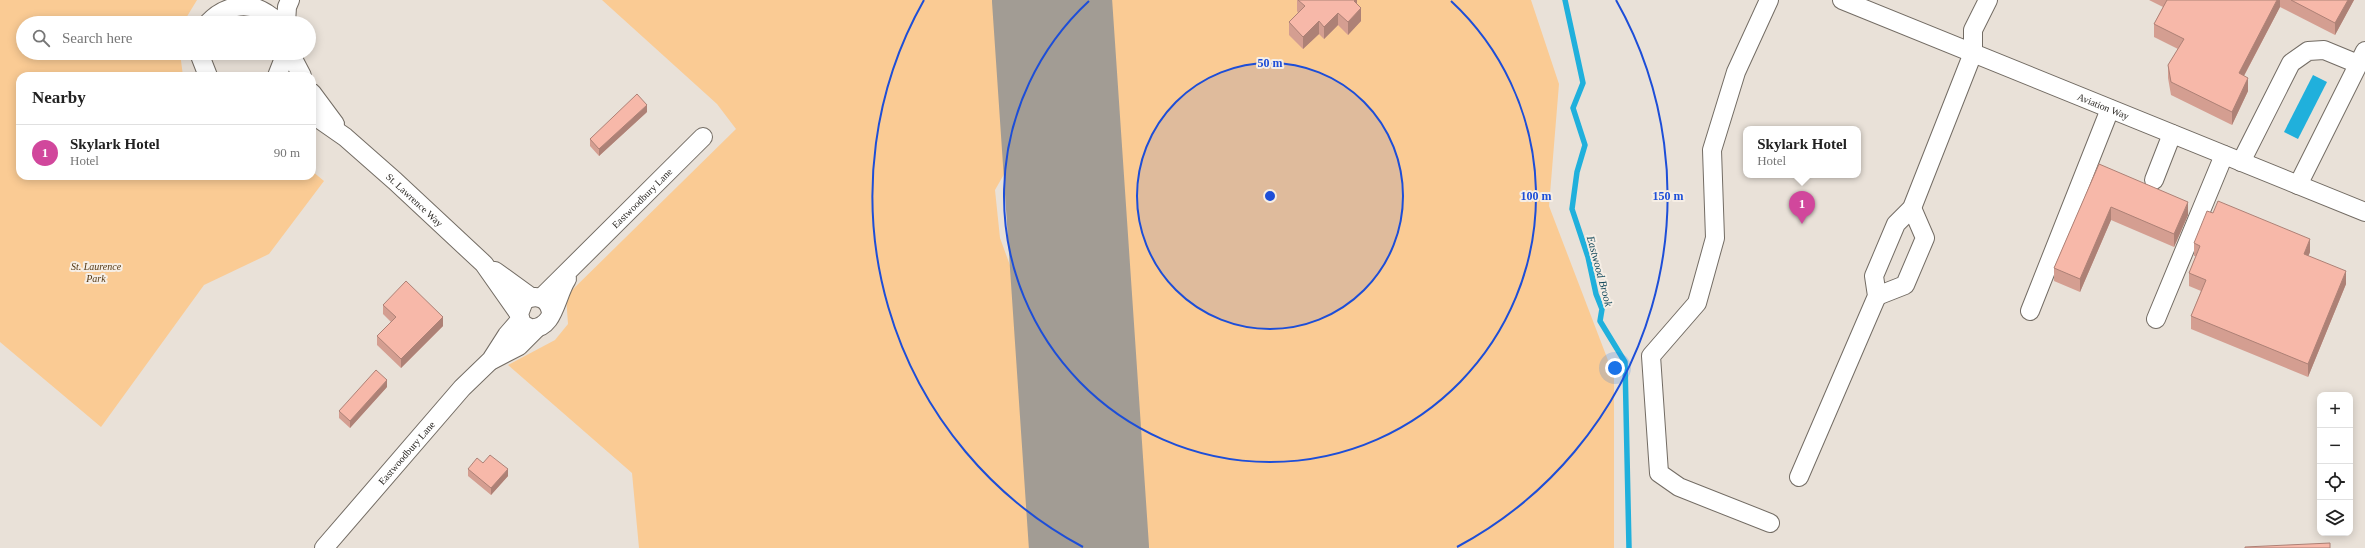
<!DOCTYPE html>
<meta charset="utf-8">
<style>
body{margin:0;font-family:Georgia,serif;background:#f6f6f6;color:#222}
.controls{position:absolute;right:12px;bottom:12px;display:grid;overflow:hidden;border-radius:8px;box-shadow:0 2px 10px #0003}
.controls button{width:36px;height:36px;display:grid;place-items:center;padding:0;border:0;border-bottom:1px solid #e0e0e0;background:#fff;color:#222;font:20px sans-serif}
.you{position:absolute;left:1615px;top:368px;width:14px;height:14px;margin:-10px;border:3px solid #fff;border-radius:50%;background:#1a73e8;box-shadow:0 0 0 6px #1a73e833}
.badge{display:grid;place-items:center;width:26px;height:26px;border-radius:50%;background:#db2777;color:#fff;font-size:13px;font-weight:700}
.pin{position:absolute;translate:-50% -33px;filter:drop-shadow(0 1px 2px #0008)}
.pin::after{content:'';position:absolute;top:21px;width:14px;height:12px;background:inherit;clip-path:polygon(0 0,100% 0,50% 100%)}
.popup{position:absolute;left:1743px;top:126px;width:118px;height:52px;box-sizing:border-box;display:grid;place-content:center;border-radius:8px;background:#fff;filter:drop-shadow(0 1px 3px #0005);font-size:13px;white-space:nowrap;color:#767676}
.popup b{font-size:15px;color:#222}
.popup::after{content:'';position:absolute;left:50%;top:100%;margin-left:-8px;border:8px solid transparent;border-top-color:#fff}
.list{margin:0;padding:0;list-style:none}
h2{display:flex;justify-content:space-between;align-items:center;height:52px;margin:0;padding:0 16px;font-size:17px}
h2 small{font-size:13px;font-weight:400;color:#767676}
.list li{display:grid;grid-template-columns:26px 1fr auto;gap:12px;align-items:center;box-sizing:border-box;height:56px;padding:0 16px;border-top:1px solid #e0e0e0}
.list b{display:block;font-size:15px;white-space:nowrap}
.list p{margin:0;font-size:13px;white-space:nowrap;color:#767676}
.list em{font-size:13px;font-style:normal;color:#767676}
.icon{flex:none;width:22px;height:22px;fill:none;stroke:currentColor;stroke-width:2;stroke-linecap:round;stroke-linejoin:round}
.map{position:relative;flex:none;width:2365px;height:548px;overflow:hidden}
.search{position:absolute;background:#fff;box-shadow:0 2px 10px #0003;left:16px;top:16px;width:300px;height:44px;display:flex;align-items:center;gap:10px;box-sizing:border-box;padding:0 14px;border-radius:22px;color:#767676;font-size:15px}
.panel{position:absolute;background:#fff;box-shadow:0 2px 10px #0003;left:16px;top:72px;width:300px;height:108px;border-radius:12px}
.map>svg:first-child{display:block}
.green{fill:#facb94}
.water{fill:#20b0dc}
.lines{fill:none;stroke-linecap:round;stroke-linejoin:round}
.stream{stroke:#20b0dc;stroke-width:5.5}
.runway{stroke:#a29c94;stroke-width:120}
.minor-casing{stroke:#736c64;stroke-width:20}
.minor{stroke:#fff;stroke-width:18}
.wall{fill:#d49e91}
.shaded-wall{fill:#ad8176}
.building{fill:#f7b8a9;stroke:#ad8176}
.ring{fill:none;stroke:#1d4ed8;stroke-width:2}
.labels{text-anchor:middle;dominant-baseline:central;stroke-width:4;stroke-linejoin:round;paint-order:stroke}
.street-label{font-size:10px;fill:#292622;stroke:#f6eee5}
.park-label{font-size:10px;font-style:italic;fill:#533814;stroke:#f6eee5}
.water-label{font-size:11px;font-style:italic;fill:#10475a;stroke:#f6eee5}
.centre{fill:#1d4ed8;stroke:#f6eee5;stroke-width:2}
.ring-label{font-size:12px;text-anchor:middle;font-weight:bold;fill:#1d4ed8;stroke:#f6eee5;stroke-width:4;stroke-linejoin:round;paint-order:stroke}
</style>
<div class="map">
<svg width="2365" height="548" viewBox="0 0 2365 548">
<rect width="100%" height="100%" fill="#e9e1d8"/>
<path class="green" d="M 0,0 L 197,0 L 183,23 L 23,23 L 23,53 L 180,53 L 183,76 L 20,76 L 20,176 L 312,176 L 312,171 L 324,181 L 269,254 L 204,285 L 101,427 L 0,342 Z
M 602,0 L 999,0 L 1007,169 L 995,190 L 1000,238 L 1015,279 L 1030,548 L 639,548 L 632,473 L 508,365 L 555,340 L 568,324 L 566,296 L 736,129 L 717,104 Z
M 1095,0 L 1531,0 L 1559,84 L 1549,206 L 1614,376 L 1614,548 L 1131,548 L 1110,234 L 1119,208 L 1106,141 Z"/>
<path class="water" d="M 2313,75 L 2327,82 L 2298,139 L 2284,132 Z"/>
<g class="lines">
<path class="stream" d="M 1565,0 L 1583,83 L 1573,108 L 1585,145 L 1577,172 L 1572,209 L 1588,257 L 1596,294 L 1602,309 L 1600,321 L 1625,362 L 1629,548"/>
<path class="runway" d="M 1052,0 L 1089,548"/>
<g class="minor-casing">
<g id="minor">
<path d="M 1769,0 L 1736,72 L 1712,150 L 1715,238 L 1697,303 L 1651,356 L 1659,473 L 1679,487 L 1770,523"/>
<path id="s1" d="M 1842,0 L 2365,212"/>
<path d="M 208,23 C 223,7 246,0 266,13 C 270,16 275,18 278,23"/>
<path d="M 286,23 L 287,7 L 290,0"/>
<path d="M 199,53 L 208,76"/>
<path d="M 290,53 L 302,76"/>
<path d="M 277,76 L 286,53"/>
<path d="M 312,93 L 335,124"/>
<path id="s2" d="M 312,114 L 345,137 L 395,181 L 484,264 L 519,314"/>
<path d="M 2241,162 L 2291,63 L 2308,51 L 2324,50 L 2358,64"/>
<path d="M 2154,180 L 2172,134"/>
<path d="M 2298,185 L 2365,51"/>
<path d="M 495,271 L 531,297"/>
<path d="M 1877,296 L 1905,285 L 1925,238 L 1912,208"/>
<path id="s3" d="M 541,298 L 703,137"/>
<path d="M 2030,311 L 2110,109"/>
<path d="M 551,314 C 550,298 536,293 524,301 L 519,314 L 522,324 L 530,328 C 554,331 556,295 567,279"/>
<path d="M 2156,319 L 2224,155"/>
<path d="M 492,360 L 519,346 L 536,329"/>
<path d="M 1799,477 L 1877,296 L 1874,276 L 1896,224 L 1912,208 L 1973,53 L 1973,30 L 1988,0"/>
<path id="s4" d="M 324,548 L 462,388 L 491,360 L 507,335 L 520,320"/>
</g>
</g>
<use href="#minor" class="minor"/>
</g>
<path class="wall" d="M 1297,0 L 1357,0 L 1357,4 L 1361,21 L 1348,35 L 1338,25 L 1324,39 L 1319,34 L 1303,49 L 1289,35 L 1289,22 L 1298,13 L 1297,11 Z
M 2149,0 L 2354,0 L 2335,35 L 2280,7 L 2244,76 L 2248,91 L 2232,125 L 2171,95 L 2168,78 L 2168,65 L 2178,49 L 2154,37 L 2154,24 L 2163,7 Z
M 647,112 L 599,156 L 590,146 L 590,139 Z
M 2099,164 L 2188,215 L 2174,247 L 2111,220 L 2080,292 L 2054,281 L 2054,268 Z
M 2194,243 L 2310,252 L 2308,256 L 2346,284 L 2308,377 L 2191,329 L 2191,316 L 2201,291 L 2189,286 L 2189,273 L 2196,256 L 2194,256 Z
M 383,305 L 443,326 L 401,368 L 377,345 L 377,336 L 391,322 L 383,314 Z
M 387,387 L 350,428 L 339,418 L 339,411 Z
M 483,463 L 508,476 L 491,495 L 468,476 L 468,469 Z"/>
<path class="shaded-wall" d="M 1355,0 L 1357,0 L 1357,10 L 1354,1 Z
M 2277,0 L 2280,0 L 2280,7 L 2239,85 L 2239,73 Z
M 2348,0 L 2354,0 L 2335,35 L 2335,23 Z
M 1361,8 L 1361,21 L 1348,35 L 1348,22 Z
M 1338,13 L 1338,25 L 1324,39 L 1324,27 Z
M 1319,21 L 1319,34 L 1303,49 L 1303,37 Z
M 2248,78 L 2248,91 L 2232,125 L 2232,112 Z
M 647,105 L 647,112 L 599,156 L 599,149 Z
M 2188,202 L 2188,215 L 2174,247 L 2174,234 Z
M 2111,207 L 2111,220 L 2080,292 L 2080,279 Z
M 2310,239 L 2310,252 L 2304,267 L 2304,254 Z
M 2346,271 L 2346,284 L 2308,377 L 2308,364 Z
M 443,317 L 443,326 L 401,368 L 401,359 Z
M 387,380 L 387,387 L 350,428 L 350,421 Z
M 508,469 L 508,476 L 491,495 L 491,488 Z"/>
<path class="building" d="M 1298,0 L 1355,0 L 1354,1 L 1361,8 L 1348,22 L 1338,13 L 1324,27 L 1319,21 L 1303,37 L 1289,22 L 1305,6 Z
M 2167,0 L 2277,0 L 2239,73 L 2248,78 L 2232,112 L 2171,82 L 2168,65 L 2184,39 L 2154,24 Z
M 2291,0 L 2348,0 L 2335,23 Z
M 637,94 L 647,105 L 599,149 L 590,139 Z
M 2099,164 L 2188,202 L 2174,234 L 2111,207 L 2080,279 L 2054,268 Z
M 2218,201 L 2310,239 L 2304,254 L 2346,271 L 2308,364 L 2191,316 L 2206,280 L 2189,273 L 2200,246 L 2194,243 L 2207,211 L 2213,213 Z
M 406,281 L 443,317 L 401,359 L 377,336 L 396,317 L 383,305 Z
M 376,370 L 387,380 L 350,421 L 339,411 Z
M 490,455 L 508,469 L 491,488 L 468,469 L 477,458 L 483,463 Z
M 2330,543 L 2330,548 L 2245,548 L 2245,547 Z"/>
<circle cx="1270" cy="196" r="133" fill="#1d4ed8" fill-opacity=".12"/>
<g class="ring">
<circle cx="1270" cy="196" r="133"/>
<path d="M1451 1A266 266 0 1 1 1089 1"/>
<path d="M1083 547A398 398 0 0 1 924 0M1616 0A398 398 0 0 1 1457 547"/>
</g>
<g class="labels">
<g class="street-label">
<text stroke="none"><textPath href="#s1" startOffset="282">Aviation Way</textPath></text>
<text stroke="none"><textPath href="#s3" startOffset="142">Eastwoodbury Lane</textPath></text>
<text stroke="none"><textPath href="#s2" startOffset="134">St. Lawrence Way</textPath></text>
<text stroke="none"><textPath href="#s4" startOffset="126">Eastwoodbury Lane</textPath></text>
</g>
<g class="park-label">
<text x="96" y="266">St. Laurence<tspan x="96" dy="12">Park</tspan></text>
</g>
<g class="water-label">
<text transform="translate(1600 271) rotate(75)">Eastwood Brook</text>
</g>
</g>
<circle cx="1270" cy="196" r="6" class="centre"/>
<g class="ring-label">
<text x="1270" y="67">50 m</text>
<text x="1536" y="200">100 m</text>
<text x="1668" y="200">150 m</text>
</g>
</svg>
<div class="controls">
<button>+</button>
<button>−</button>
<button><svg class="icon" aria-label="locate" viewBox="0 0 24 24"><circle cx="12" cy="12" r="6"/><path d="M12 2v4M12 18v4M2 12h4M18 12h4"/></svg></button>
<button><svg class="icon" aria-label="layers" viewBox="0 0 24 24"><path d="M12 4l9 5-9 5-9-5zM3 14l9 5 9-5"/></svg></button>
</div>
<div class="you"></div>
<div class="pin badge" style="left:1802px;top:224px;background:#d1479c">1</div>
<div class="popup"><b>Skylark Hotel</b>Hotel</div>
<div class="search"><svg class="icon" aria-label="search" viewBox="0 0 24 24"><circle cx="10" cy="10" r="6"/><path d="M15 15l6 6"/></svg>Search here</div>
<section class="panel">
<h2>Nearby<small></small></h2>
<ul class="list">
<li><span class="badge" style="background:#d1479c">1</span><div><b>Skylark Hotel</b><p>Hotel</p></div><em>90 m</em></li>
</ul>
</section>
</div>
